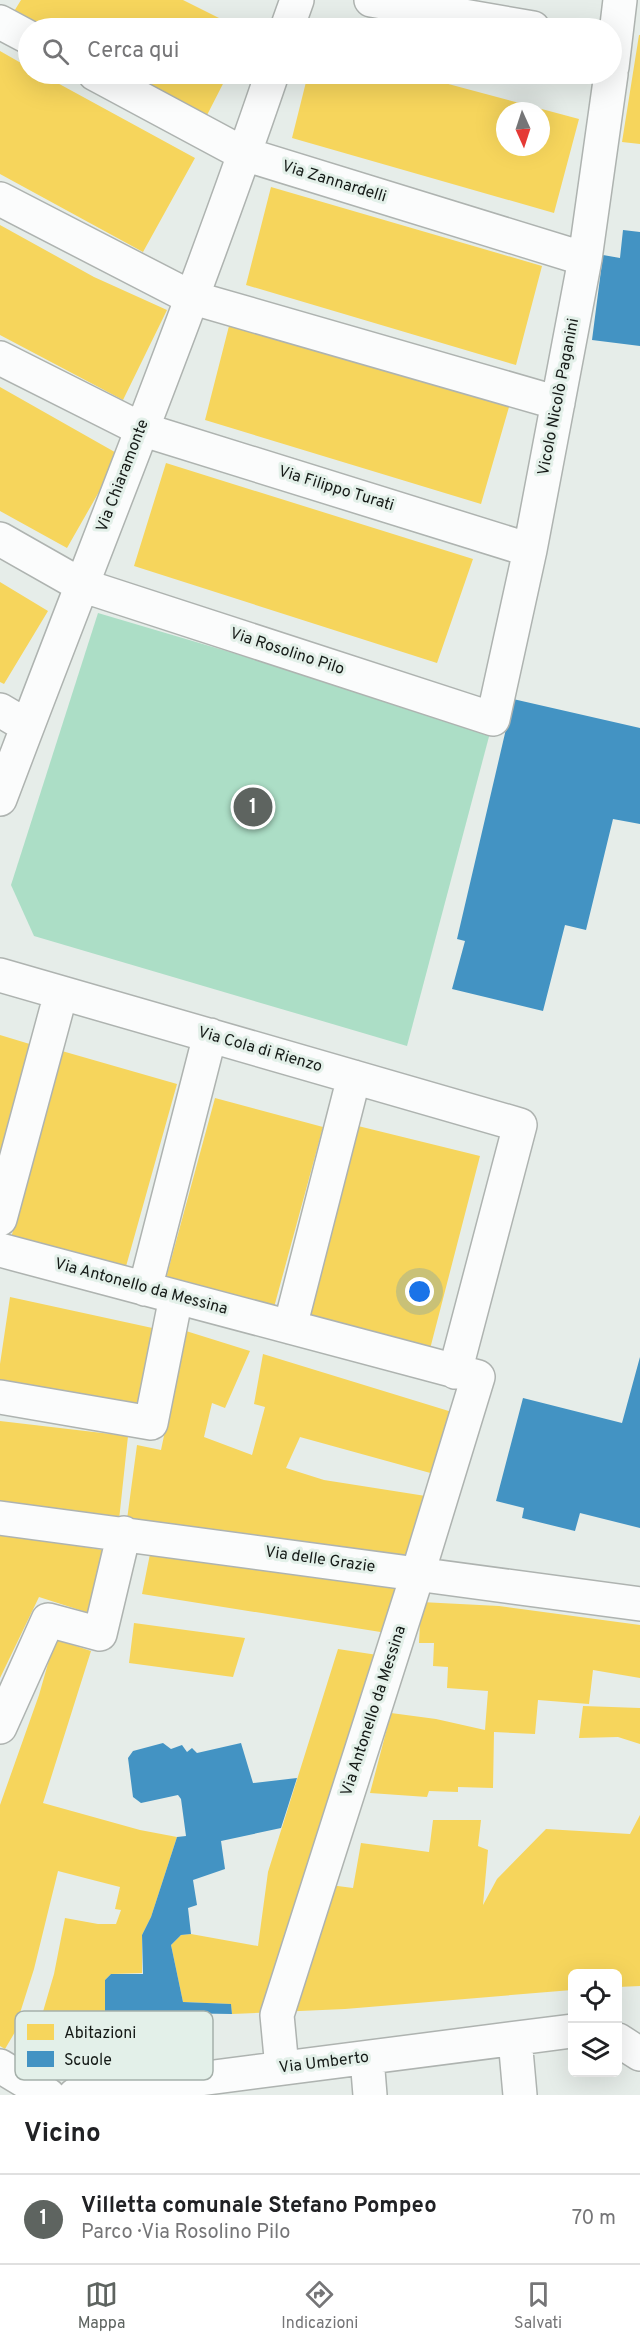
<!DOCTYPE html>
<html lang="it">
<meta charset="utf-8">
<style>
body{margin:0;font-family:Overpass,sans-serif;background:#f2f2f2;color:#202124}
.controls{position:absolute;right:18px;bottom:18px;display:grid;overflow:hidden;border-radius:9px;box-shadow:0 6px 24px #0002}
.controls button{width:54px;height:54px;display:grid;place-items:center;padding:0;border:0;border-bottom:2px solid #e0e0e0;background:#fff;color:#202124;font:30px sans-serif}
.compass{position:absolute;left:496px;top:102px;width:54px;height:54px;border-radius:50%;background:#fff;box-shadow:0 6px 24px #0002;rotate:177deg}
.you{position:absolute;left:420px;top:1292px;width:21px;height:21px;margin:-15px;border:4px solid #fff;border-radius:50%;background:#1a73e8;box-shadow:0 0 0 9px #1a73e833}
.badge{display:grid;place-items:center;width:39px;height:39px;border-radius:50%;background:#5e6460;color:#fff;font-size:20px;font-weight:700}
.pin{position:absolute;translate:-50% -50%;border:3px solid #fff;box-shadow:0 2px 6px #0006}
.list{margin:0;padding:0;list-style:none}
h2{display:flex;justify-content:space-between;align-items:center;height:78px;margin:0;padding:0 24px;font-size:26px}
h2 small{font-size:20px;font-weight:400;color:#757577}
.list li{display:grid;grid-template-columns:39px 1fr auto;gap:18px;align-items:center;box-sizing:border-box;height:90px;padding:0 24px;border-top:2px solid #e0e0e0}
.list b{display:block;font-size:22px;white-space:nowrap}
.list p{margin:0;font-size:20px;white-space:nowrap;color:#757577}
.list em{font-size:20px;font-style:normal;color:#757577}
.icon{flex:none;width:33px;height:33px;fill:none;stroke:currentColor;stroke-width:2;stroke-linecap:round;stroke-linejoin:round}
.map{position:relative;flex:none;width:640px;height:2095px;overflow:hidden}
.search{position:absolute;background:#fff;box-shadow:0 6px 24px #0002;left:18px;right:18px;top:18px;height:66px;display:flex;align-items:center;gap:15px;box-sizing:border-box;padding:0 21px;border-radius:33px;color:#757577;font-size:22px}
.sheet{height:168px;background:#fff}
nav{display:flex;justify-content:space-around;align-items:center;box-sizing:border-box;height:84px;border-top:2px solid #e0e0e0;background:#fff;font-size:16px;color:#757577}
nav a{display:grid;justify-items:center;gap:3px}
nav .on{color:#5e6460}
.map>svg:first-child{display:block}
.green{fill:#acdec6}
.homes{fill:#f6d55c;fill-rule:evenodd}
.schools{fill:#4393c3}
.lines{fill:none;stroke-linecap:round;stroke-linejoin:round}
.minor-casing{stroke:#aeb3b0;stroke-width:36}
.minor{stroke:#fbfcfc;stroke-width:33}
.labels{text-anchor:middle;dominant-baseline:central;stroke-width:6;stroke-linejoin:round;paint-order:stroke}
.street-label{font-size:16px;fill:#151a17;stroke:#e3f0e9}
.key{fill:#e3f0e9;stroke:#a5b0aa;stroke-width:1.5}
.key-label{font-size:16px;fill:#151a17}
</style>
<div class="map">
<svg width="640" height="2095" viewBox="0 0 640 2095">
<rect width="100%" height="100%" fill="#e6ede9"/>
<path class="green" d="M 98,613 L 491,729 L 407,1046 L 34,936 L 11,885 Z"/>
<path class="homes" d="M 21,0 L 183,0 L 239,28 L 41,28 L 13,13 Z
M 639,35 L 640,35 L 640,144 L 622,142 Z
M 0,51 L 28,67 L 28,74 L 41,74 L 195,158 L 143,252 L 0,174 Z
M 122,74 L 228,74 L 205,119 Z
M 308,74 L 411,74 L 579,119 L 554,213 L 292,138 ZM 505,111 L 541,111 L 541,147 L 505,147 Z
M 271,187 L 542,266 L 516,365 L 246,285 Z
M 0,225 L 94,277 L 167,310 L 123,400 L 0,335 Z
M 229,326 L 509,407 L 481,504 L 205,420 Z
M 0,387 L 120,455 L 67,548 L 0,511 Z
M 166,463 L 473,559 L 437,663 L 134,566 Z
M 0,582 L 48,611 L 4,684 L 0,682 Z
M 0,1035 L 33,1045 L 0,1171 Z
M 62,1051 L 177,1084 L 125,1270 L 11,1238 Z
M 215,1098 L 323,1127 L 273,1311 L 165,1282 Z
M 354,1125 L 480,1156 L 430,1349 L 304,1316 Z
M 10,1297 L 157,1329 L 142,1413 L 0,1386 L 0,1364 Z
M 186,1331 L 250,1351 L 225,1408 L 212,1403 L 204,1437 L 252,1455 L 265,1407 L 254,1404 L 263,1354 L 452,1412 L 434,1474 L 300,1437 L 286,1468 L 324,1480 L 432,1497 L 414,1566 L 126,1527 L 137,1445 L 161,1450 Z
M 0,1421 L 128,1436 L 119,1520 L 0,1507 Z
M 0,1533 L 109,1551 L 89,1613 L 39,1597 L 0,1678 Z
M 150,1554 L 305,1576 L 405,1590 L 393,1634 L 142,1594 Z
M 421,1602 L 499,1606 L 640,1625 L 640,1678 L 593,1670 L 589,1704 L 538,1700 L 535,1734 L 494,1732 L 493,1788 L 458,1787 L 458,1792 L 429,1791 L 427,1797 L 370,1793 L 391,1713 L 436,1719 L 485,1730 L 488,1691 L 447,1688 L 448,1667 L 433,1666 L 434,1643 L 419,1643 Z
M 134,1623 L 245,1638 L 233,1677 L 129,1663 Z
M 55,1639 L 91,1651 L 43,1803 L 140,1830 L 177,1837 L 151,1917 L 142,1935 L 142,1973 L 111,1974 L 105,1980 L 105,2021 L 42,2015 L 54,1974 L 65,1918 L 98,1924 L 116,1924 L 121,1910 L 115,1909 L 120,1887 L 58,1871 L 34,1969 L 20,2013 L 25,2015 L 5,2049 L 0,2046 L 0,1805 L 39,1695 Z
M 338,1649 L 384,1656 L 304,1951 L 315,1951 L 330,1885 L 353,1888 L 361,1843 L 429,1852 L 433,1820 L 481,1820 L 478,1846 L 488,1850 L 483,1905 L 497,1879 L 546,1829 L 630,1834 L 640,1815 L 640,1986 L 618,1987 L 618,1974 L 572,1974 L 572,1990 L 345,2009 L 232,2014 L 231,2004 L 183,2002 L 171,1945 L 181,1935 L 191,1934 L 258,1946 L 268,1872 Z
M 583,1706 L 640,1708 L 640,1744 L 618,1737 L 579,1738 Z"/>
<path class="schools" d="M 623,230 L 640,232 L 640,346 L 592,340 L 603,255 L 620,258 Z
M 513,699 L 640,728 L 640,824 L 613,819 L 586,930 L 565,925 L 543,1011 L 452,989 L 465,941 L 457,939 Z
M 640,1357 L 640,1528 L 580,1513 L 575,1531 L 522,1518 L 524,1508 L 496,1501 L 523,1398 L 622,1423 Z
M 163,1743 L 171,1749 L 182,1745 L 187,1752 L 192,1748 L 197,1753 L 241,1743 L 253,1783 L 297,1778 L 281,1828 L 221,1841 L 225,1869 L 193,1880 L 197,1905 L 188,1908 L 191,1934 L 181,1935 L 171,1945 L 183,2002 L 231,2004 L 232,2014 L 105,2012 L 105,1980 L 111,1974 L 143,1974 L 142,1935 L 151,1917 L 177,1837 L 186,1836 L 181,1799 L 178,1795 L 141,1803 L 133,1797 L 128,1758 L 133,1751 Z"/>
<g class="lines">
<g class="minor-casing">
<path id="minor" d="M 371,0 L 533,28
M 0,22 L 28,37
M 287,28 L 297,0
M 612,67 L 620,0
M 95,74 L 244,154 L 585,259
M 0,199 L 190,297 L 558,403
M 0,358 L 141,429 L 530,550
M 0,539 L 81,585 L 493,719 L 530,550 L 585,259 L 611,74
M 0,710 L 27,726
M 0,799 C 91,557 189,318 272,74
M 0,975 L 520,1125 L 455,1372
M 0,1219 L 61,993
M 0,1250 L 478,1377 L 418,1573 L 277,2015 L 282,2068
M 145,1289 L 210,1035
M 290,1327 L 354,1077
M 0,1397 L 151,1423 L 176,1297
M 0,1518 L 640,1604
M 0,1727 L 48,1620 L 100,1634 L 124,1533
M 515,2039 L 520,2095
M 618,2040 L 640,2054
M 367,2058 L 370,2095
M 0,2066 L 48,2095
M 75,2095 L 572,2031"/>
</g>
<use href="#minor" class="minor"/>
</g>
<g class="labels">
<g class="street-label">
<text transform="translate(334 182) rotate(17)">Via Zannardelli</text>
<text transform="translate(559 397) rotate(-79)">Vicolo Nicolò Paganini</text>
<text transform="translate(123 476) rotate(-69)">Via Chiaramonte</text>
<text transform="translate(336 489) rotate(17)">Via Filippo Turati</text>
<text transform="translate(287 652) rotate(18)">Via Rosolino Pilo</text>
<text transform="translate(260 1050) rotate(16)">Via Cola di Rienzo</text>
<text transform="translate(141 1287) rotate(15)">Via Antonello da Messina</text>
<text transform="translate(320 1560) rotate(8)">Via delle Grazie</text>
<text transform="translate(374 1711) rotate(-72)">Via Antonello da Messina</text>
<text transform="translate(324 2063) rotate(-7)">Via Umberto</text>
</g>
</g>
<rect x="15" y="2011" width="198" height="69" rx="9" class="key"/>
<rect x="27" y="2024" width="27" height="16" fill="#f6d55c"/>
<rect x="27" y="2051" width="27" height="16" fill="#4393c3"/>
<g class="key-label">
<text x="64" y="2038">Abitazioni</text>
<text x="64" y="2065">Scuole</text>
</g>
</svg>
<div class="controls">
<button><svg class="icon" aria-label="locate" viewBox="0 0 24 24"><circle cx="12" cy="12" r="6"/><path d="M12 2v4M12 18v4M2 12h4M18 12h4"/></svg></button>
<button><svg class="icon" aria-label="layers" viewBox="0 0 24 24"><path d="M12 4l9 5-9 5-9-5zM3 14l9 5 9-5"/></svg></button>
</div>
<svg class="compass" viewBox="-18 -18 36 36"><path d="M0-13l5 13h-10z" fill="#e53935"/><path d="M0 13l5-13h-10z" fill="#757577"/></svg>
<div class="you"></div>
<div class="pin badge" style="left:253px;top:807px">1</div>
<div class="search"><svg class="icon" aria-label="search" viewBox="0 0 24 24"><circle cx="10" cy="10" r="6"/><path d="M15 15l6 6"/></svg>Cerca qui</div>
</div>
<section class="sheet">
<h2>Vicino<small></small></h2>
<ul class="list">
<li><span class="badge">1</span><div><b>Villetta comunale Stefano Pompeo</b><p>Parco · Via Rosolino Pilo</p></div><em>70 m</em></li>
</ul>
</section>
<nav>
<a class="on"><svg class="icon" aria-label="map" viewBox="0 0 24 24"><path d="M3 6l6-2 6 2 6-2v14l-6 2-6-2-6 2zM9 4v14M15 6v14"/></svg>Mappa</a>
<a><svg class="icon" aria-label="directions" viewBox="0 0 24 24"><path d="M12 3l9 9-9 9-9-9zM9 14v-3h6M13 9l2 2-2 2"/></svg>Indicazioni</a>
<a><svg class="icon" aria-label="saved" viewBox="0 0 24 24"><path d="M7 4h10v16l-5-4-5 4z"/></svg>Salvati</a>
</nav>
